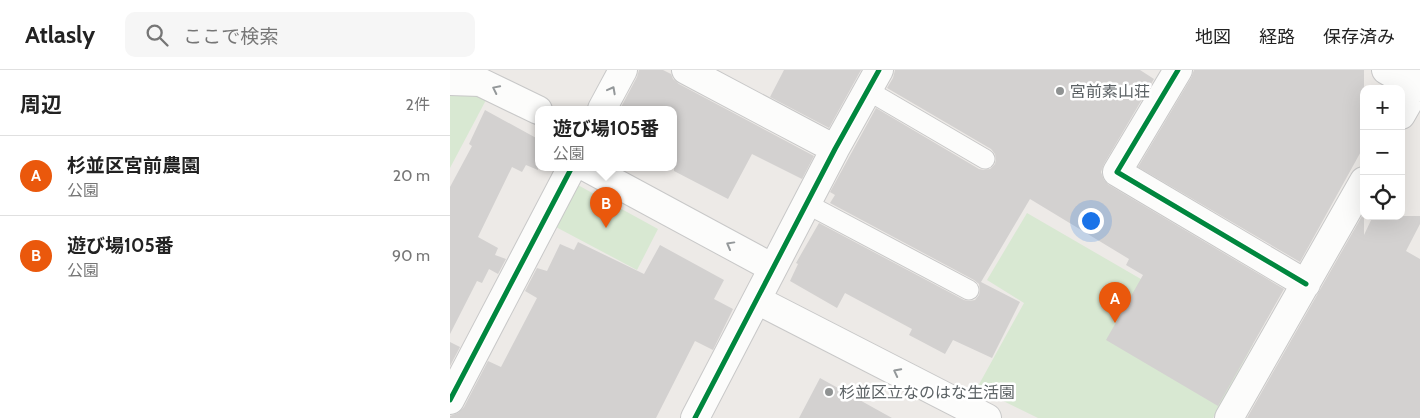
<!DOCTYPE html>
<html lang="ja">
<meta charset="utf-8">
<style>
body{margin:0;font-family:Cabin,"Noto Sans JP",sans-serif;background:#f6f6f6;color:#222}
.controls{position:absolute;right:15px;top:15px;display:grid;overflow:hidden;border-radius:10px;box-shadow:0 5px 20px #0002}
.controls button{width:45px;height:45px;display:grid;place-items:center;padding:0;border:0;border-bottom:1px solid #e0e0e0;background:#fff;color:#222;font:25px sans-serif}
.you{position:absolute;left:640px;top:150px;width:18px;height:18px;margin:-12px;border:4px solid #fff;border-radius:50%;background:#1a73e8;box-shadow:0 0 0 8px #1a73e833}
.badge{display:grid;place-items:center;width:32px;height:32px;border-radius:50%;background:#ea580c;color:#fff;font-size:16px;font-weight:700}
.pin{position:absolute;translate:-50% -41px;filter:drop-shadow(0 1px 2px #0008)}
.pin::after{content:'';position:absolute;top:26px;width:18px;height:15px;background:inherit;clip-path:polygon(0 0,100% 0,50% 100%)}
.popup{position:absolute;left:85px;top:36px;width:142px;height:65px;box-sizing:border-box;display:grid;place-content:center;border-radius:10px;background:#fff;filter:drop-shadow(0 1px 4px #0005);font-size:16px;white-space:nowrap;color:#767676}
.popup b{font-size:19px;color:#222}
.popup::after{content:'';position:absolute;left:50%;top:100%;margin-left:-10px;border:10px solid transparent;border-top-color:#fff}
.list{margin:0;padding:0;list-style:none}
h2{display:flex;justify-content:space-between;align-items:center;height:65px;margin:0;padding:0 20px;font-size:21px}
h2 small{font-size:16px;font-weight:400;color:#767676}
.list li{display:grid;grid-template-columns:32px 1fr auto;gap:15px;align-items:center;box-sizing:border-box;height:80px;padding:0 20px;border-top:1px solid #e0e0e0}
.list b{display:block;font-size:19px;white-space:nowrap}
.list p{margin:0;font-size:16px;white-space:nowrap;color:#767676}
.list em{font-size:16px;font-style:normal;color:#767676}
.icon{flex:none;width:28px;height:28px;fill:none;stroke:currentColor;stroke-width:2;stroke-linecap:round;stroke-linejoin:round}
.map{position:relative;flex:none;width:970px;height:348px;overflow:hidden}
header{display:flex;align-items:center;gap:30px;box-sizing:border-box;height:70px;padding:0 25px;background:#fff;border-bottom:1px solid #e0e0e0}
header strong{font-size:24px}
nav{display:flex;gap:28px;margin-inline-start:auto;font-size:18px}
.search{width:350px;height:45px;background:#f6f6f6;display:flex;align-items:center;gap:12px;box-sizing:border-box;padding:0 18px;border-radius:10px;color:#767676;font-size:19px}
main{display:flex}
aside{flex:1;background:#fff}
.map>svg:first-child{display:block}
.green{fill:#d8e8d2}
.building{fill:#d3d1d0}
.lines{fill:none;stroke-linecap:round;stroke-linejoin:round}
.service-casing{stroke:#c8c8c8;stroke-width:21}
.minor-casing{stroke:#c8c8c8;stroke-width:30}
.service{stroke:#fcfcfb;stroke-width:19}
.minor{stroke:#fcfcfb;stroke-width:28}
.cycleway-casing{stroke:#fff;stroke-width:8}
.cycleway{stroke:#00873e;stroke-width:5}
.oneway{stroke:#94989a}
.poi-dot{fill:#8f9292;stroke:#fff;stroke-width:2}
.labels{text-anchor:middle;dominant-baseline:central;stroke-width:5;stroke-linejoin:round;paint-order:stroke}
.poi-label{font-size:16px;fill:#5c6265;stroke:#fff;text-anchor:start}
</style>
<header>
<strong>Atlasly</strong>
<div class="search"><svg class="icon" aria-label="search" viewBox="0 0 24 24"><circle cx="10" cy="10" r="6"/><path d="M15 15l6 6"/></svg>ここで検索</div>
<nav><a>地図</a><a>経路</a><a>保存済み</a></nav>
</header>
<main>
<aside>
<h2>周辺<small>2件</small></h2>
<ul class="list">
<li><span class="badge">A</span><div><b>杉並区宮前農園</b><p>公園</p></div><em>20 m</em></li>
<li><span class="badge">B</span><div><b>遊び場105番</b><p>公園</p></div><em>90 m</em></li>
</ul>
</aside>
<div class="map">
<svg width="970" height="348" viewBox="0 0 970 348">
<rect width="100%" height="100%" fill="#edeae7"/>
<path class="green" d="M 0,22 L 22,22 L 36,30 L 0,98 Z
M 126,114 L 208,159 L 187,200 L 104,156 Z
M 577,143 L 803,274 L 763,348 L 588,348 L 527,318 L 574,233 L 537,210 Z"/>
<path class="building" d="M 189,0 L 213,0 L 221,4 L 223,9 L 229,14 L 364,86 L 352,109 L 302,84 L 278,129 L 224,101 L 224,39 L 170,39 L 187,7 Z
M 334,0 L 411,0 L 379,58 L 320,27 Z
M 445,0 L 690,0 L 704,9 L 654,94 L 651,102 L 654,110 L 659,115 L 834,219 L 768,336 L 656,270 L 693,205 L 676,195 L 679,189 L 580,129 L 531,212 L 570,232 L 542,288 L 503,270 L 495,284 L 459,265 L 462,259 L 395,223 L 387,238 L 340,211 L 348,194 L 346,193 L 369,153 L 514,230 L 519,231 L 525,230 L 529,225 L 530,220 L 529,214 L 524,210 L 380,133 L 385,125 L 380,122 L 426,38 L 529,99 L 534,100 L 540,99 L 545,94 L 546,90 L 545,84 L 541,79 L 437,18 L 443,8 Z
M 744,0 L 914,0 L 914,76 L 850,192 L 688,97 L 741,8 Z
M 35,40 L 88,69 L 88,100 L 76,95 L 72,102 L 62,97 L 28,167 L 48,178 L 45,185 L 56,189 L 48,204 L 39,199 L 32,213 L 27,211 L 0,264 L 0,117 L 22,76 L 19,74 Z
M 912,146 L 914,146 L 914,165 L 923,146 L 970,146 L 970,154 L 956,181 L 970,189 L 970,348 L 797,348 Z
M 128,172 L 194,204 L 210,175 L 274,210 L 264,229 L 283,239 L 263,280 L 245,271 L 206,348 L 0,348 L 0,346 L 8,343 L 14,337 L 38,291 L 51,297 L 87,228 L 75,221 L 87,198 L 97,201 L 110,174 L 124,180 Z
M 0,272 L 10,277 L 0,296 Z
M 370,308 L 442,348 L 349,348 Z"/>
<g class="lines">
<g class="service-casing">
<path id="service" d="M 417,20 L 535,89
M 357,134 L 519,220"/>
</g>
<g class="minor-casing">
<path id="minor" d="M 236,0 L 385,79
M 728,0 L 667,102 L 856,214
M 936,0 L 967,18
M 0,11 L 30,12 L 88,40
M 152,39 L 173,0
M 951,45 L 970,12
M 136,97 L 323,198
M 307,230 L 537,348
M 0,330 L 122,97
M 245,348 L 385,79 L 429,0
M 779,348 L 914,111"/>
</g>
<use href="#service" class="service"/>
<use href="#minor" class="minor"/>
<g class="cycleway-casing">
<path id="cycleway" d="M 728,0 L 667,102 L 856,214
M 0,330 L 122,97
M 245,348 L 385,79 L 429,0"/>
</g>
<use href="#cycleway" class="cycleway"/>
</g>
<defs><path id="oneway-chevron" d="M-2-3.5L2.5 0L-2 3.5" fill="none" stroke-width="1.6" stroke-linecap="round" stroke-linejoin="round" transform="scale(1.25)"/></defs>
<g class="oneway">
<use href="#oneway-chevron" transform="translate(46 19) rotate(-154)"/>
<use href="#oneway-chevron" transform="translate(162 20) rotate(-62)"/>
<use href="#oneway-chevron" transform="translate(280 175) rotate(-151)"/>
<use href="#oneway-chevron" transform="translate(447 302) rotate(-153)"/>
</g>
<g class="poi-dot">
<circle cx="610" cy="21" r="5"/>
<circle cx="379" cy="322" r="5"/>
</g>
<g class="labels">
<g class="poi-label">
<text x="620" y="21">宮前素山荘</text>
<text x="389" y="322">杉並区立なのはな生活園</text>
</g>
</g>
</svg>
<div class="controls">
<button>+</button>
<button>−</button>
<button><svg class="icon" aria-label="locate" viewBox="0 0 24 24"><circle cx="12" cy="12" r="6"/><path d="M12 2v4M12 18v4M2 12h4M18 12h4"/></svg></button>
</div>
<div class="you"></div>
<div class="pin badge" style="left:665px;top:253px">A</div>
<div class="pin badge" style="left:156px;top:158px">B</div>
<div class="popup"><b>遊び場105番</b>公園</div>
</div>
</main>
